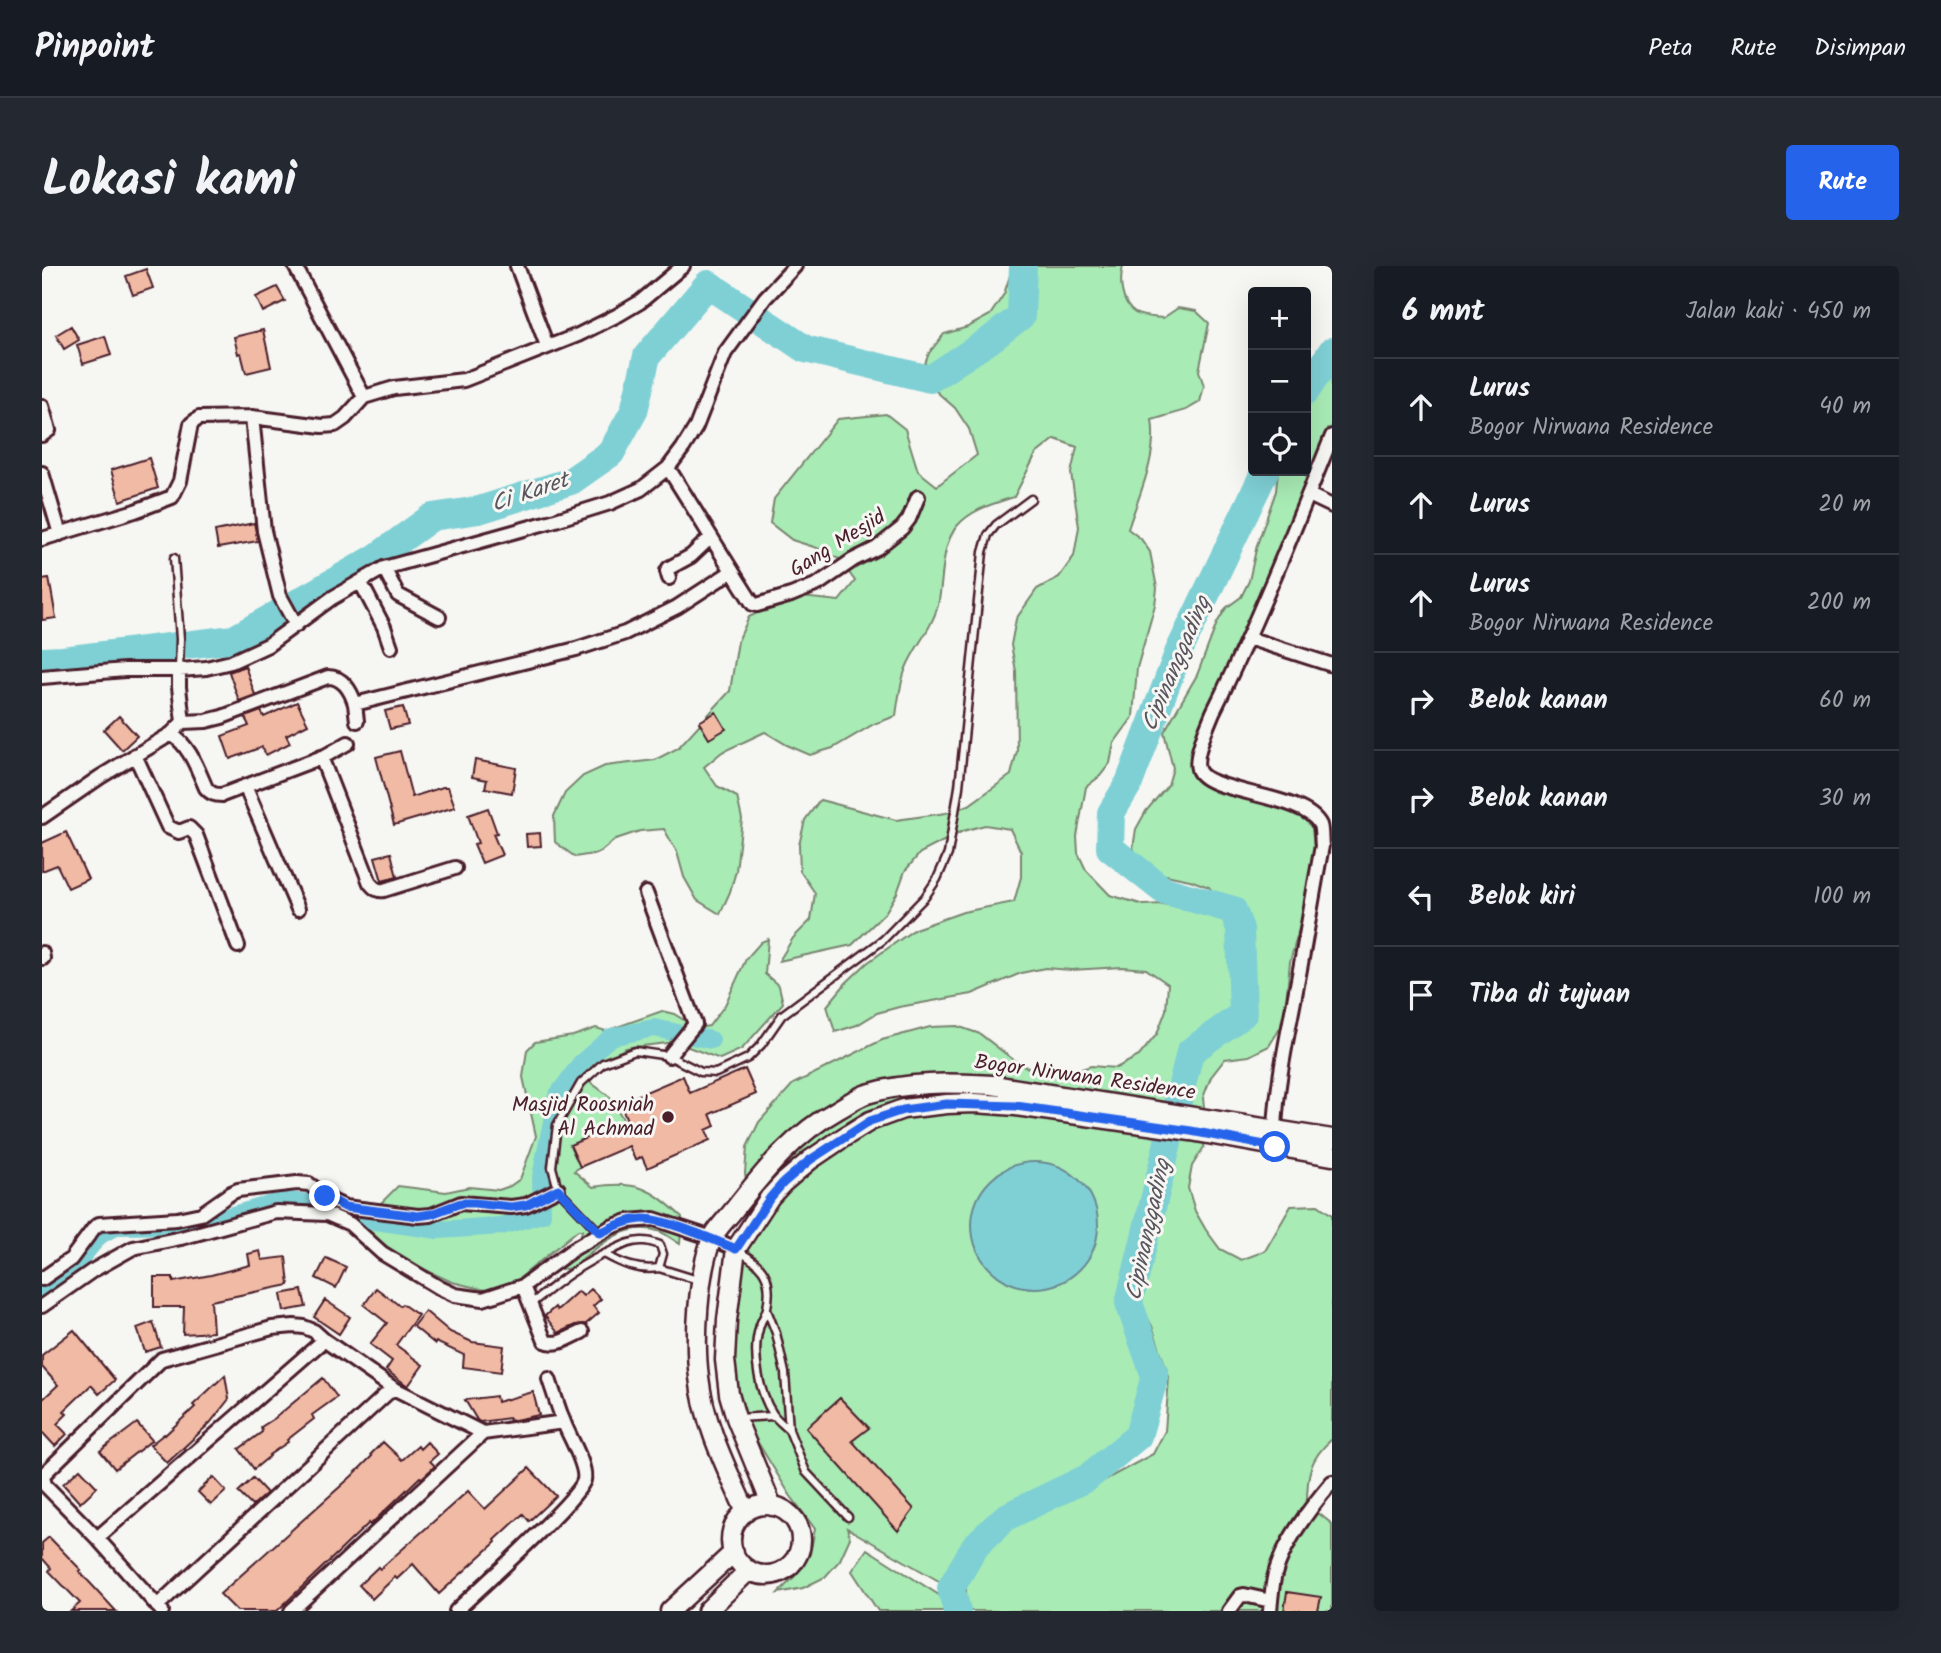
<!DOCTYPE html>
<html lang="id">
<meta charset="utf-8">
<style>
body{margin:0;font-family:Kalam,sans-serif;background:#242831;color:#f1f3f6}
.controls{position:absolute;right:21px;top:21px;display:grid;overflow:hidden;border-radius:7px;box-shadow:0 7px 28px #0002}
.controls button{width:63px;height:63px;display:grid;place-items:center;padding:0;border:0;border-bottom:2px solid #363941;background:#171b24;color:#f1f3f6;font:35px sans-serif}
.stop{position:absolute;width:21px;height:21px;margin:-16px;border:5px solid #2563eb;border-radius:50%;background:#fff}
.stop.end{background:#2563eb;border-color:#fff;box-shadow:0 2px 7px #0008}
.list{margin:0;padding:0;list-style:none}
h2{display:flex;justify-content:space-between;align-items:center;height:91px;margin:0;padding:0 28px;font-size:30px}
h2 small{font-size:23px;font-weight:400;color:#9ea1a6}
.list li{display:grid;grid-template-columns:46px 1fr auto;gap:21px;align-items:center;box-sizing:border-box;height:98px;padding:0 28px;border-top:2px solid #363941}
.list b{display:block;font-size:26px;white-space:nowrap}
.list p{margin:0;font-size:23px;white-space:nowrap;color:#9ea1a6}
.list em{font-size:23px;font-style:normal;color:#9ea1a6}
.icon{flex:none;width:38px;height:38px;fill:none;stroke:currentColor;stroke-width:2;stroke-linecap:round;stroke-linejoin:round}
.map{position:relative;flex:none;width:1290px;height:1345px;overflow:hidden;border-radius:7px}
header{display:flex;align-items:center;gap:42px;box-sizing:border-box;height:98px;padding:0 35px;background:#171b24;border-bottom:2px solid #363941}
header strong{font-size:33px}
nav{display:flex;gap:38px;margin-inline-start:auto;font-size:24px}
.intro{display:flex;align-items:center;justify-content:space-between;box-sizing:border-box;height:168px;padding:0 42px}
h1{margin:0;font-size:49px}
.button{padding:18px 32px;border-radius:7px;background:#2563eb;color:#fff;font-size:24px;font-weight:700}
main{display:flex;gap:42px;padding:0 42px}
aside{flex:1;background:#171b24;border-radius:7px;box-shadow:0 7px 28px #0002}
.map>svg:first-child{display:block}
.green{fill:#a8ebb5;stroke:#798570;stroke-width:2;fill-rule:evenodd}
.water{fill:#7fd0d5;stroke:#6a8991;stroke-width:2}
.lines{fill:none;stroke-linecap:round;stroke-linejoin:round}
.canal{stroke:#7fd0d5;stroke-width:18}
.river{stroke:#7fd0d5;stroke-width:28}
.building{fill:#f0baa4;stroke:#4a1f2b;stroke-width:2}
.lane-casing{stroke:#4a1f2b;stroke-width:11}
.street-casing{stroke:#4a1f2b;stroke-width:18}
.secondary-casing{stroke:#4a1f2b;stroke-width:23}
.lane{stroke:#f6f6f2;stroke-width:6}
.street{stroke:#f6f6f2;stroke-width:12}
.secondary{stroke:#f6f6f2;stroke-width:18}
.route{stroke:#2563eb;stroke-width:9}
.poi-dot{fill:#4a1f2b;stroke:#f6f6f2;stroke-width:2.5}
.labels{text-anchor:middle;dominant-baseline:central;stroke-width:6;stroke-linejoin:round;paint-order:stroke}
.street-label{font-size:21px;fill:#4a1f2b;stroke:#f6f6f2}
.poi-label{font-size:21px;fill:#4a1f2b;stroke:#f6f6f2;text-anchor:end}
.water-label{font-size:23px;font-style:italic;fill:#5a545e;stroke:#f6f6f2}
</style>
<header>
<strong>Pinpoint</strong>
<nav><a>Peta</a><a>Rute</a><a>Disimpan</a></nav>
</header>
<div class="intro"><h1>Lokasi kami</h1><a class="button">Rute</a></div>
<main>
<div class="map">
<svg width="1290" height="1345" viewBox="0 0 1290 1345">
<rect width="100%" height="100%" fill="#f6f6f2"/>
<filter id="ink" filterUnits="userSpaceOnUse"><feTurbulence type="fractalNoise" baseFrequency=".0143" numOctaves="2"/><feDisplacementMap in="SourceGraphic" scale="14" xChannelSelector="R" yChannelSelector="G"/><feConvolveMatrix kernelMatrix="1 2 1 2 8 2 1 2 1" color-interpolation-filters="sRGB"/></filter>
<g filter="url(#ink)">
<path class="green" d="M 971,0 L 1081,0 C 1077,15 1079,38 1093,47 C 1100,51 1113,51 1121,52 L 1136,42 L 1154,45 L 1167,57 L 1157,105 L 1162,120 L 1158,136 L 1144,144 L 1110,154 C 1116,190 1097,229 1086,263 L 1099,273 L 1108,286 L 1115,322 L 1113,339 L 1095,402 L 1091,451 L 1072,477 L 1068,497 L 1058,510 L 1044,521 L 1035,570 L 1036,587 L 1044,604 L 1068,629 L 1102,639 L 1121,638 L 1155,643 L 1169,651 L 1179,637 L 1167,621 L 1148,614 L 1114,607 L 1099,598 L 1091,582 L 1094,563 L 1104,545 L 1126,519 L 1131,502 L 1122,466 L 1155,409 L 1175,357 L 1184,342 L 1199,331 L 1207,315 L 1215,279 L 1234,225 L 1236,205 L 1264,205 L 1264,123 L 1268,116 L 1290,99 L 1290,174 L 1205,365 L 1153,508 L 1161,517 L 1173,526 L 1256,545 L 1270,562 L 1272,583 L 1263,641 L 1248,696 L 1242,756 L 1227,780 L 1207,790 L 1183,793 L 1169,811 L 1161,832 L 1164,858 L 1162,881 L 1150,900 L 1146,922 L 1153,945 L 1164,964 L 1178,983 L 1199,994 L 1223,985 L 1249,940 L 1276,939 L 1290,949 L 1290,1173 C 1267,1193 1265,1209 1265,1238 L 1290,1258 L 1290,1345 L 925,1345 L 923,1305 L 909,1322 L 805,1262 L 808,1272 L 798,1294 L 783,1311 L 761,1322 L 736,1327 L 754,1309 L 768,1288 L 773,1263 L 748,1229 L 707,1162 L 695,1123 L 691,1093 L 692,1051 L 706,933 L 703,907 L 705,881 L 717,856 L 751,818 L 840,774 L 888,761 L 915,760 L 938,768 L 977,798 L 1000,807 L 1026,807 L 1049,800 L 1074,802 L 1097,790 L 1115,768 L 1124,744 L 1126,718 L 1104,703 L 1080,701 L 1029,704 L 1003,702 L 979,707 L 930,728 L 857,741 L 835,747 L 815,759 L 793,766 L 785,740 L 804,717 L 825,697 L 873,663 L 921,646 L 972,636 L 979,611 L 979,586 L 968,563 L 943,559 L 921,565 L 878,587 L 863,605 L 855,627 L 843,647 L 810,679 L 737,695 L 751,672 L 769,654 L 773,627 L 758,605 L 757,579 L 763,554 L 778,534 L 854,554 L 904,547 L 927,539 L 969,509 L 975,485 L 974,405 L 969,379 L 974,353 L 995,323 L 1017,311 L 1032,290 L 1037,261 L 1029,207 L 1035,181 L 1013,173 L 994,188 L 972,231 C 951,238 930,243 915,260 C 898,281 902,314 896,339 C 890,363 873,380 864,402 C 858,418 856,434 854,450 L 832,458 L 791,482 L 768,489 L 745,479 L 723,466 L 680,486 L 662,501 L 675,520 L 695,531 L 700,553 L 694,605 L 688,626 L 678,648 L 655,634 L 642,611 L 635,586 L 622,563 L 598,565 L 574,573 L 557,587 L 533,591 L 513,576 L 512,550 L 523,527 L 541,510 L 563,500 L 613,494 L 636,482 L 688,425 L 696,375 L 707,351 L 750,330 L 797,335 L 813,315 L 797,293 L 775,282 L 750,274 L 728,257 L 732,233 L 796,153 L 844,148 L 863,163 L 876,205 L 895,220 L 935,189 L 927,163 L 913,142 L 878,111 L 887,87 L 902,68 L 926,61 L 948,49 L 962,28 ZM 1105,1051 L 1110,1060 L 1127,1111 L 1123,1165 L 1111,1188 L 1046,1223 L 975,1245 L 1079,1184 L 1109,1098 Z
M 726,673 L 723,708 L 737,720 L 741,737 L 700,783 L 678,793 L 633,776 L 584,782 L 563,794 L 548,816 L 568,831 L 581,853 L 574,877 L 532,905 L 551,921 C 595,914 609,922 640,951 L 638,978 C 632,974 625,969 619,966 C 582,953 555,982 529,1002 C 521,1004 518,1004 513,998 L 539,969 L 540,964 L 536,964 L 473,1016 L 447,1025 L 410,1016 L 364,995 L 327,967 L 324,952 L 356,920 L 404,926 L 427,921 L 457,924 L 468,920 L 478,913 L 494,870 L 481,811 L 485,784 L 493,776 L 531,770 L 554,762 L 564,765 L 620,745 L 632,748 L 655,762 L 667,760 L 683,739 L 704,693 L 719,676 Z
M 825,1283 L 922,1345 L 836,1345 L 810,1305 Z"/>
<path class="water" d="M930 959a63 63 0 1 1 126 0a63 63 0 1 1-126 0Z"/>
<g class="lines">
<path class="canal" d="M 0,1023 L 29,1004 L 57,970 L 74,960 L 154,959 L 241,935 L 271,937 L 312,952 L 396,964 L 460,960 L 500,948 L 499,911 L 515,830 L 539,797 L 569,771 L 612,762 L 669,774"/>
<path class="river" d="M 1264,125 L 1290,85
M 0,395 L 21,394 L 192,373 L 332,293 L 390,251 L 437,244 L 529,215 L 569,187 L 592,145 L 605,90 L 666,18 L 763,83 L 888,113 L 948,74 L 979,50 L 981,0
M 915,1345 L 909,1322 L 933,1280 L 964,1251 L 1045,1212 L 1096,1170 L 1113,1110 L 1087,1037 L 1148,786 L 1201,748 L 1198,663 L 1191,644 L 1121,624 L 1068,582 L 1069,547 L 1087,517 L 1137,385 L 1223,205"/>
</g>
<path class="building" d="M 104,3 L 111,22 L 91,29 L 84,10 Z
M 235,21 L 243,35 L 221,46 L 214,31 Z
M 29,60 L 37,74 L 22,83 L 14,69 Z
M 221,64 L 229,101 L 204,107 L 199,87 L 196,88 L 192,71 Z
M 63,70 L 69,89 L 41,98 L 35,79 Z
M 107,192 L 116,222 L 78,235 L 69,204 Z
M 212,257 L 216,275 L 176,282 L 173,265 Z
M 7,312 L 14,352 L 0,354 L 0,313 Z
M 203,400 L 213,429 L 197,435 L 187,406 Z
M 255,436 L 266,458 L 244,469 L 248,477 L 224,489 L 220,481 L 188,493 L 180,470 L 207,460 L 203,451 L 219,445 L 222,451 Z
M 361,441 L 366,459 L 348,463 L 343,445 Z
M 674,446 L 684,463 L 667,473 L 657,456 Z
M 77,450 L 95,470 L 80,484 L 62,464 Z
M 358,485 L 370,531 L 401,521 L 406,521 L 413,541 L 352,559 L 334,491 Z
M 433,494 L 474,502 L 470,527 L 443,522 L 445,514 L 430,511 Z
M 446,542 L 455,567 L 451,568 L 460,589 L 440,597 L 432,578 L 436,577 L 426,549 Z
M 24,566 L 46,613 L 26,622 L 15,599 L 0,605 L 0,577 Z
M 498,567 L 499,580 L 485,581 L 484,568 Z
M 349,587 L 355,611 L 340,615 L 333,591 Z
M 703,803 L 714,828 L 668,848 L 673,860 L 664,864 L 668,874 L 605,902 L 600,891 L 593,894 L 587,880 L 538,901 L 528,879 L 585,854 L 578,837 L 641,810 L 648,827 Z
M 218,985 L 220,994 L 244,991 L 247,1019 L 169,1035 L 171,1066 L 141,1068 L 142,1041 L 112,1041 L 112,1011 L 131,1011 L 131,1016 L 169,1009 L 208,999 L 206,988 Z
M 284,992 L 304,1001 L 294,1022 L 274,1012 Z
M 334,1022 L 358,1040 L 360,1038 L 376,1049 L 354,1079 L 381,1099 L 366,1120 L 344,1104 L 350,1095 L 328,1078 L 345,1057 L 322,1039 Z
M 549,1023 L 559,1033 L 551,1040 L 557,1047 L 544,1058 L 533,1059 L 516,1067 L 503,1050 L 513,1041 L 515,1044 L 536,1025 L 541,1030 Z
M 260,1024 L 264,1041 L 242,1045 L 239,1028 Z
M 283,1034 L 308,1051 L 297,1068 L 272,1051 Z
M 383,1045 L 408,1066 L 430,1076 L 462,1080 L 459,1106 L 421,1101 L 422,1089 L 394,1076 L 393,1078 L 371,1060 Z
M 111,1056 L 119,1081 L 103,1086 L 95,1062 Z
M 32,1064 L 73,1114 L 57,1128 L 49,1119 L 22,1145 L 25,1148 L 15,1158 L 25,1168 L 13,1180 L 0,1166 L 0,1134 L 16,1119 L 0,1101 L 0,1089 Z
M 183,1109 L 187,1133 L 168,1157 L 125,1197 L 108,1179 L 122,1168 L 123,1169 L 153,1141 L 151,1139 Z
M 281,1112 L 295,1131 L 270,1149 L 272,1153 L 245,1174 L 246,1176 L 227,1189 L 228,1190 L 212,1203 L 197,1183 L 220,1166 L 219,1161 L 233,1152 Z
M 491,1126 L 497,1149 L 468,1155 L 467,1152 L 438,1156 L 435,1154 L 423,1134 L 454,1130 L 455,1136 Z
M 798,1132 L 827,1162 L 810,1175 L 872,1243 L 856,1265 L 764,1162 Z
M 95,1157 L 110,1174 L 73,1203 L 58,1185 Z
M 341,1176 L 360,1194 L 376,1180 L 378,1183 L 385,1176 L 396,1188 L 388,1195 L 393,1200 L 380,1212 L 378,1211 L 328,1259 L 327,1257 L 235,1345 L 195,1345 L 178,1328 L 310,1210 L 330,1190 L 329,1188 Z
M 487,1202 L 514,1230 L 487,1255 L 481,1248 L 453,1274 L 454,1276 L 397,1328 L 371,1298 L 355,1313 L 353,1311 L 330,1333 L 317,1319 L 336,1301 L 338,1303 L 426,1225 L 443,1243 Z
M 38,1203 L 55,1221 L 38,1237 L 21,1218 Z
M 171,1211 L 184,1225 L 169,1239 L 156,1226 Z
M 211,1212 L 225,1227 L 210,1240 L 196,1226 Z
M 7,1271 L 39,1304 L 37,1305 L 74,1345 L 29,1345 L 38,1337 L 7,1305 L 9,1302 L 0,1292 L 0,1277 Z
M 1245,1326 L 1279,1331 L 1276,1345 L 1242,1345 Z"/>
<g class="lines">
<g class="lane-casing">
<path id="lane" d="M 132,292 L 138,373 L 137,404
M 558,967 L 516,923 L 510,901 L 515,859 L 539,817 L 561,797 L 593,785 L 627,790 L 659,806 L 674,807 L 706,792 L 719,779 L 740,749 L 841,674 L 883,631 L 895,613 L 906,588 L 917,521 L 941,286 L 946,269 L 954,259 L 989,233
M 696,985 C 722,999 731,1012 725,1042 C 723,1050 718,1056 717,1063 C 710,1087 717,1128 731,1148 C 735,1154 742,1159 747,1164
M 617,1002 L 659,1015
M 489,1038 C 516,1016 538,998 571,984 C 581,979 591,974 602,975 C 607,975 612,977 618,979 L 621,988 L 617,1002 C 596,1005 580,998 562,988
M 725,1044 L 734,1067 L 743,1107 L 747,1164 L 764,1206 L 806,1251
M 696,1152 L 732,1150"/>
</g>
<g class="street-casing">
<path id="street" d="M 253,0 L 322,131
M 475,0 L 505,80
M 0,140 L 7,164 L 0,169
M 210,151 L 222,265 L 238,330 L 254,359
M 626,202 C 655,247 682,293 711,338 L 715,339 L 749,329 L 776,318 L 811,294 L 835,282 L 860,262 L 867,253 L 876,231
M 0,207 L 18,268
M 1267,229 L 1290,240
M 0,273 L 93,245 L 130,231 L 138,215 L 149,158 L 157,152 L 210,151 L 280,160 L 293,159 L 303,152 L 322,131 L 352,122 L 422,114 L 536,69 L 576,49 L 598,36 L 641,0
M 342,302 L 356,329 L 397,351
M 627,312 L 625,305 L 627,302 L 649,290 L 669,271
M 319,317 L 342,361 L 349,381
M 1206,372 L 1290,399
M 0,411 L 83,404 L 137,404 L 164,402 L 189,396 L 226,379 L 290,332 L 342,302 L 507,256 L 568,237 L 599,223 L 626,202 L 641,182 L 654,161 L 683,87 L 723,32 L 753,0
M 313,438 L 315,455
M 141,456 L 164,455 L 180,451 L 286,411 C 301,411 309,425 313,438 L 534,383 L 583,367 L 635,341 L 689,306
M 129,468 C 148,480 155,502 164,522 C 169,528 173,529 180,529 L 283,490 L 306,477
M 93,489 L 126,561 L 137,566 L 147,562 L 154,569 L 196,680
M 279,491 L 328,617 C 332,622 335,625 342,624 L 413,602
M 203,520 L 256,643
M 0,551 L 58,511 L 129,468 L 141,456 L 137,421 L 137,404
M 604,627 L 653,758 L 627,790
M 0,687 L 1,692
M 1233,864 C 1235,814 1246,768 1255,719 C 1264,673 1271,627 1280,580 C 1279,574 1280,565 1278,559 C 1263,527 1163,528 1156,503 C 1151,488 1172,443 1180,428 C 1220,344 1255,257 1290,170
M 0,1013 L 29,993 L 52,962 L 57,958 L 135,953 L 159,948 L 189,927 L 196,924 L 255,917 L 267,918 L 292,936 L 303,941 L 376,950 L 389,949 L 419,937 L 469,941 L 484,939 L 516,923
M 481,1020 L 503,1075 C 515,1081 528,1071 540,1066
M 0,1040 L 50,1005 L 91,982 L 139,972 L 234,946 L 285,948 L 308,958 L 340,987 L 398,1022 L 413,1029 L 441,1033 L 481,1020 L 533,982 L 569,961 L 586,955 L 612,953 L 670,972 L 694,983
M 55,1272 L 282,1074
M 115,1340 L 351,1122
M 120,1345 L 55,1272 L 3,1219 L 1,1211 L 3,1207 L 120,1093 L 230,1062 L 252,1060 L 262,1061 L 272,1065 L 282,1074 L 351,1122 L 441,1167 L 522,1156
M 249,1345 L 441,1167
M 414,1345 C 434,1326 538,1232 542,1214 C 545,1200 528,1172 523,1159 C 517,1144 512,1128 507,1113
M 1187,1345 L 1198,1330 L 1202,1329 L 1229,1335
M 1228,1345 C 1229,1334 1230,1322 1232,1312 C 1240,1278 1268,1242 1290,1216"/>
</g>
<g class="secondary-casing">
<path id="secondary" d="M689 1274a35 35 0 1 1 70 0a35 35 0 1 1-70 0Z
M 730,1240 L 694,1152 L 687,1128 L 683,1094 L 685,1054 L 694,983 L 728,931 L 741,917 L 768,894 L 802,871 L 828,855 L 861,843 L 905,838 L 933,837 L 974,840 L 1149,865 L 1290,890
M 704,1246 C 685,1203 662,1158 657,1111 C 652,1074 656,1010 669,975 C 673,964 684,954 691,945 C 722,905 752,868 797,843 C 806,838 815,831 825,828 C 866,815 908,817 951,819 L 1290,873
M 628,1345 L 692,1286
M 665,1345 L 707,1304"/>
</g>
<use href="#lane" class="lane"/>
<use href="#street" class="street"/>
<use href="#secondary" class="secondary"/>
</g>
</g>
<g class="lines" filter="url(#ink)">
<path class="route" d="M 283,930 L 303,941 L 376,950 L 389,948 L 419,937 L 432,937 L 469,941 L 484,939 L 516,923 L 558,967 C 571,960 584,954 600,953 C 622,952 672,974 694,983 L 728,932 L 741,917 L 768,894 L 828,855 L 861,844 L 905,838 L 974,840 L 1149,865 L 1233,881"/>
</g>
<circle class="poi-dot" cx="626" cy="851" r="7"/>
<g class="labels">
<g class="street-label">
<text transform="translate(796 278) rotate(-32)">Gang Mesjid</text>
<text transform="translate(1043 812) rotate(8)">Bogor Nirwana Residence</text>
</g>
<g class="poi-label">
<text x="612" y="839">Masjid Roosniah<tspan x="612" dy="24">Al Achmad</tspan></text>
</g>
<g class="water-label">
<text transform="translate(488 227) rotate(-19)">Ci Karet</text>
<text transform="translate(1135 398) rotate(-67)">Cipinanggading</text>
<text transform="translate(1107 964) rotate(-78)">Cipinanggading</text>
</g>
</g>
</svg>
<div class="controls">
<button>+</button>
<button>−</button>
<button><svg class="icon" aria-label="locate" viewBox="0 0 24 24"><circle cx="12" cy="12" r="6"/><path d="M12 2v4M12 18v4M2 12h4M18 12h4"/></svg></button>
</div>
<div class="stop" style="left:1233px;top:881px"></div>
<div class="stop end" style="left:283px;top:930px"></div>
</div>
<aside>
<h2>6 mnt<small>Jalan kaki · 450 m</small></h2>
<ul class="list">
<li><svg class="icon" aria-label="ahead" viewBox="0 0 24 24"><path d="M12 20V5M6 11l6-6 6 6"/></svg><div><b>Lurus</b><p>Bogor Nirwana Residence</p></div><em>40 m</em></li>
<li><svg class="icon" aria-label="ahead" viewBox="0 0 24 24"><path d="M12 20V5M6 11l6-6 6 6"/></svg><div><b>Lurus</b></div><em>20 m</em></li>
<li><svg class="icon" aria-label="ahead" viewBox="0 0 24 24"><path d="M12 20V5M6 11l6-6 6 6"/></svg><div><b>Lurus</b><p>Bogor Nirwana Residence</p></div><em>200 m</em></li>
<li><svg class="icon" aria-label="right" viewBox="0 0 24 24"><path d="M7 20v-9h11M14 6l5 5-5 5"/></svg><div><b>Belok kanan</b></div><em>60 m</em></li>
<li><svg class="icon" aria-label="right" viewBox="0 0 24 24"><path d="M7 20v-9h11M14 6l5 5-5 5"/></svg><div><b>Belok kanan</b></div><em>30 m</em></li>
<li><svg class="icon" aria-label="left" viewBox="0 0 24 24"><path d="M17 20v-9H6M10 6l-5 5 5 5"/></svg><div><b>Belok kiri</b></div><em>100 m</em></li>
<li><svg class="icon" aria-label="arrive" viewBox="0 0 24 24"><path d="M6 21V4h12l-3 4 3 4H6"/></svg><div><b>Tiba di tujuan</b></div></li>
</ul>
</aside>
</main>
